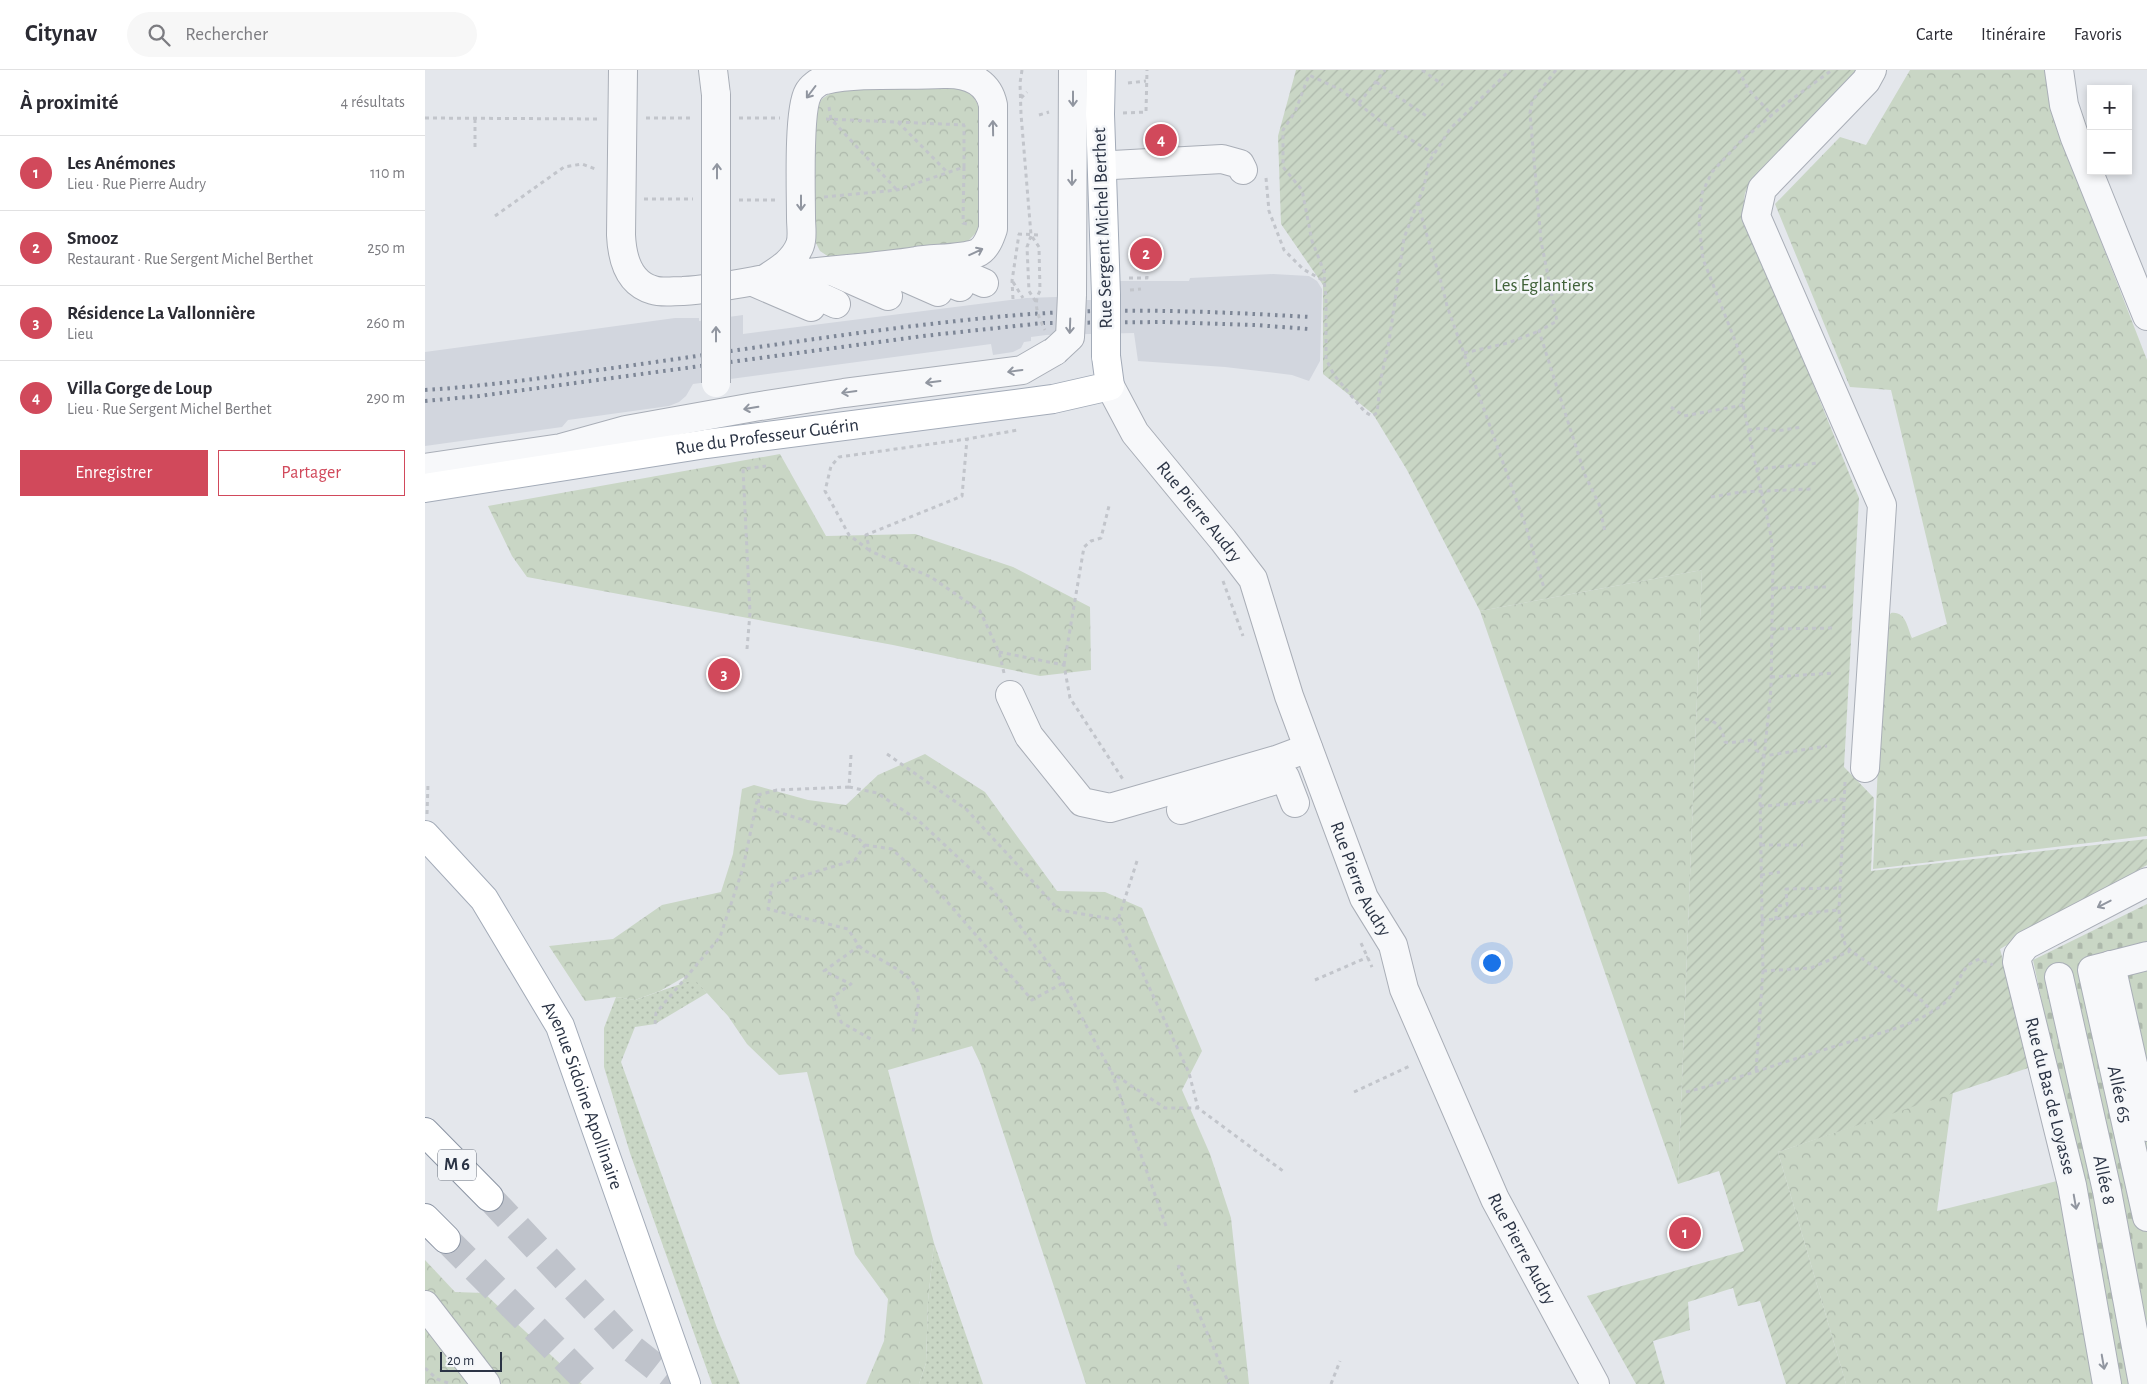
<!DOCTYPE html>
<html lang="fr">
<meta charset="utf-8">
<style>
body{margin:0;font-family:"Alegreya Sans",sans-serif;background:#f7f7f7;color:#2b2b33}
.controls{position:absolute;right:15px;top:15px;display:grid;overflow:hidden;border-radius:0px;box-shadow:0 2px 8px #0003}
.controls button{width:45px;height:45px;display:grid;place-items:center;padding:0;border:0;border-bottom:1px solid #e1e1e2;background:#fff;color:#2b2b33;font:25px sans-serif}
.scale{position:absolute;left:15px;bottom:12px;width:62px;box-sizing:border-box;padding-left:5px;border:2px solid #2b3445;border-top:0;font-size:14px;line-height:18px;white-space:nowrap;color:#2b3445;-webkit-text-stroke:4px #f4f6f9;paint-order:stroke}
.you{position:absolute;left:1066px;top:892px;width:18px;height:18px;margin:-12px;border:4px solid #fff;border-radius:50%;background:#1a73e8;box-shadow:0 0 0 8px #1a73e833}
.badge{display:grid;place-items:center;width:32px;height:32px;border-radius:50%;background:#d1495b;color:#fff;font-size:16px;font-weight:700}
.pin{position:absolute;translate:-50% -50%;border:2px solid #fff;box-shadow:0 1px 5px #0006}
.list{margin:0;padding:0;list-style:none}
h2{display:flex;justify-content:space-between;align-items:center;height:65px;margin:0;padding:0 20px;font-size:21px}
h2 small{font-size:16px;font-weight:400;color:#7c7c81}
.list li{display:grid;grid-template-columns:32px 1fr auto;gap:15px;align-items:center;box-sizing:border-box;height:75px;padding:0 20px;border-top:1px solid #e1e1e2}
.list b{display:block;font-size:19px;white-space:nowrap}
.list p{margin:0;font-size:16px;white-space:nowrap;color:#7c7c81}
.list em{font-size:16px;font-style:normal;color:#7c7c81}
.actions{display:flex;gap:10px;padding:15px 20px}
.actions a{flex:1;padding:11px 0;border:1px solid #d1495b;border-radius:0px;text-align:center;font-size:18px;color:#d1495b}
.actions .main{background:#d1495b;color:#fff}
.icon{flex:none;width:28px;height:28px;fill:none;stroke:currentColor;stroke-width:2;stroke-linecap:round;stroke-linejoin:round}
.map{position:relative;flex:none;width:1722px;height:1314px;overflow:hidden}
header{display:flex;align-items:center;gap:30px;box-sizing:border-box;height:70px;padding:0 25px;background:#fff;border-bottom:1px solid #e1e1e2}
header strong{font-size:24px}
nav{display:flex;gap:28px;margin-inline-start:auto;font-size:18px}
.search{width:350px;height:45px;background:#f7f7f7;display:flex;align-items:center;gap:12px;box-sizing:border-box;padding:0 18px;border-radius:28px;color:#7c7c81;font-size:19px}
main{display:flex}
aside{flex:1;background:#fff}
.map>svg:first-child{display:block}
.built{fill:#d2d6de}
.grass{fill:url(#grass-dots)}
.forest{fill:url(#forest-crowns)}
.cemetery{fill:url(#cemetery-stones)}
.garden{fill:url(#garden-furrows)}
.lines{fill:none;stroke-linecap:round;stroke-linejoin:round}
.highway-tunnel{stroke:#bfc3cb;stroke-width:28;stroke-dasharray:28 14;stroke-linecap:butt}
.minor-casing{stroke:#a9aeb7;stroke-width:30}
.major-casing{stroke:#a3abb8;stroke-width:30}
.highway-casing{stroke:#8b94a3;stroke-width:30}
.path{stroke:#c2c5cb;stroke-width:3;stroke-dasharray:4 4;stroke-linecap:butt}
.minor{stroke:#f7f8fa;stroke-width:28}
.major{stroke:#fff;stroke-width:28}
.highway{stroke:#fff;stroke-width:28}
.rail{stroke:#7d8696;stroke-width:4;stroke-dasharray:2.5 5;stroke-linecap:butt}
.minor-bridge-casing{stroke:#a9aeb7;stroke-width:30;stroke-linecap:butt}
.major-bridge-casing{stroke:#a3abb8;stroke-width:30;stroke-linecap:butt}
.path-bridge{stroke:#c2c5cb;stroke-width:3;stroke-dasharray:4 4;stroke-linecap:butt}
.minor-bridge{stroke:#f7f8fa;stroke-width:28}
.major-bridge{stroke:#fff;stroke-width:28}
.oneway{stroke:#9196a0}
.labels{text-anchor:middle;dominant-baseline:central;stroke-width:5;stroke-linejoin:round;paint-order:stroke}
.shield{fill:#f4f6f9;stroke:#676e7b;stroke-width:1}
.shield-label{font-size:18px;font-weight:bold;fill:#2b3445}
.street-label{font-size:19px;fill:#2b3445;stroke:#f4f6f9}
.park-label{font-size:19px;fill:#3f6138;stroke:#f4f6f9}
</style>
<header>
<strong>Citynav</strong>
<div class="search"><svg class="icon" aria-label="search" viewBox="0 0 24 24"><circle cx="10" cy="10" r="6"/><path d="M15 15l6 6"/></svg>Rechercher</div>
<nav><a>Carte</a><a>Itinéraire</a><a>Favoris</a></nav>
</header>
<main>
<aside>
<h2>À proximité<small>4 résultats</small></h2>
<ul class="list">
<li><span class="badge">1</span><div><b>Les Anémones</b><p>Lieu · Rue Pierre Audry</p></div><em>110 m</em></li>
<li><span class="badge">2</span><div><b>Smooz</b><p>Restaurant · Rue Sergent Michel Berthet</p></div><em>250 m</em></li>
<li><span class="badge">3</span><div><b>Résidence La Vallonnière</b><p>Lieu</p></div><em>260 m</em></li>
<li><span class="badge">4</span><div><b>Villa Gorge de Loup</b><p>Lieu · Rue Sergent Michel Berthet</p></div><em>290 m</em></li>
</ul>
<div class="actions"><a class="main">Enregistrer</a><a>Partager</a></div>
</aside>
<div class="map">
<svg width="1722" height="1314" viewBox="0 0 1722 1314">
<defs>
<pattern id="grass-dots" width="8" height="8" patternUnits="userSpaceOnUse" patternTransform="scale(1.25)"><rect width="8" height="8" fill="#c9d6c5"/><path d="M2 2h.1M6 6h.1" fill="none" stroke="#adb8ab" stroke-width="1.8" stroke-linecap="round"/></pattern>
<pattern id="forest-crowns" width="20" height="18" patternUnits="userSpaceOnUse" patternTransform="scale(1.25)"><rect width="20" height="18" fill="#c9d6c5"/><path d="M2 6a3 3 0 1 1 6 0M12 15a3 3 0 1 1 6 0" fill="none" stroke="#adb8ab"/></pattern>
<pattern id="cemetery-stones" width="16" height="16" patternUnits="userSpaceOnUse" patternTransform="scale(1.25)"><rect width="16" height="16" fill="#c9d6c5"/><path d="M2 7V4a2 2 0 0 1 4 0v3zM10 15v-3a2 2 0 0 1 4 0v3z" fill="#adb8ab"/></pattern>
<pattern id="garden-furrows" width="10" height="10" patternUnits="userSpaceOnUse" patternTransform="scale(1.25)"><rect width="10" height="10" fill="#c9d6c5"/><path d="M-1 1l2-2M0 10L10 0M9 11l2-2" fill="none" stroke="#adb8ab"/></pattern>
</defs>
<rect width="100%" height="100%" fill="#e4e7ec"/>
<path class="built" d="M 848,204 L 884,206 L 892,211 L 897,219 L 895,291 L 884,311 L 867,305 L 800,297 L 713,291 L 709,263 L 621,265 L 606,267 L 606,271 L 599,272 L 596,278 L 588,282 L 568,285 L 566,274 L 268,314 L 261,326 L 254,332 L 244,336 L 143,350 L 137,357 L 0,376 L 0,282 L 250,248 L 274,248 L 274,251 L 318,245 L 318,264 L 601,228 L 660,226 L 660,230 L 681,230 L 681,211 L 764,211 L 765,208 Z"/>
<path class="grass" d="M 270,909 L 282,923 L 230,954 L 210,957 L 196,992 L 292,1258 L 315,1314 L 287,1314 L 205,1083 L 179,997 L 179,958 L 191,927 L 210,930 Z
M 509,1173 L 558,1314 L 494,1314 L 501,1293 L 503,1231 Z"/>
<path class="forest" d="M 1485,0 L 1620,0 L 1639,76 L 1722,290 L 1722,766 L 1448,799 L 1460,551 L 1466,543 C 1481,541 1482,557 1487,568 L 1522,554 L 1466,320 L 1425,317 L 1350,134 L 1415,67 L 1441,75 Z
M 524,13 C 539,19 550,22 554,39 L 556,148 L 551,163 L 542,172 L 410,191 L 395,181 L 388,167 L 389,43 L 397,29 L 411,19 Z
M 355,384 L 401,466 L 490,464 L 588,497 L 665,537 L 666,600 L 615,606 L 468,575 L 102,507 L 87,486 L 63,436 Z
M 1277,500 L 1253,1114 L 1055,541 Z
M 500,684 L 560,722 L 632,821 L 680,822 L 717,838 L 777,981 L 757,1020 L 785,1084 L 806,1148 L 824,1314 L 661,1314 L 556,995 L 547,976 L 463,1000 L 509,1173 L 503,1231 L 501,1293 L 494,1314 L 441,1314 L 459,1271 L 463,1229 L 430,1184 L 382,1002 L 354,1005 L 322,974 L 303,946 L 270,910 L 255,914 L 261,906 L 235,921 L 210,930 L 191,927 L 160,931 L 124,876 L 188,869 L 237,835 L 296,822 L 308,784 L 317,719 L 329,715 L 383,730 L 421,735 L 453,705 Z
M 1528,1022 L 1512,1141 L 1632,1111 L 1668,1314 L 1421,1314 L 1353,1082 Z
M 0,1190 L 30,1222 L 59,1223 L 157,1314 L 0,1314 Z"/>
<path class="cemetery" d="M 1722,834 L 1722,1314 L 1692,1314 L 1657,1119 L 1608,890 Z"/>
<path class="garden" d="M 871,0 L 1433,0 L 1328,108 L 1320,123 L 1318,139 L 1434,428 L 1419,697 L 1449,728 L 1446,801 L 1722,769 L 1722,795 L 1575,879 L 1606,997 L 1353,1082 L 1421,1314 L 1361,1314 L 1335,1231 L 1313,1236 L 1308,1218 L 1263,1232 L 1265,1260 L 1228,1271 L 1240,1314 L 1211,1314 L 1162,1226 L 1319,1181 L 1294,1101 L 1253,1114 L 1277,500 L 1055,541 L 982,400 L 948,344 L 898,304 L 898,215 L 856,154 L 853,66 Z"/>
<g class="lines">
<path class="highway-tunnel" d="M 64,1127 L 205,1277 L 252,1314
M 21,1169 L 165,1314"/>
<g class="minor-casing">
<g id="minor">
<path d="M 198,0 L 196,165 C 197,187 203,213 228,220 C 237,223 248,221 258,221 C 287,219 312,214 340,209 C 390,200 441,199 491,191 C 507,188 538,189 552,183 C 561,179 565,168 568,159 L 568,35 C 563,10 541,3 518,4 C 482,6 435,2 400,10 C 394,11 386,17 383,23 C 373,41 376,124 376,148 C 376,157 378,167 375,175 C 369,191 354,200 340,209"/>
<path d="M 288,0 L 291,25"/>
<path d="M 1634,0 L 1639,35 L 1650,68 L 1722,246"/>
<path d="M 688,95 L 797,89 L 815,94 L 818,100"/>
<path d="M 518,195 L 559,213"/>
<path d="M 454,196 L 513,222"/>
<path d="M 496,201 L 535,217"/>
<path d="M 409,202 L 463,226"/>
<path d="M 328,212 L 386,237"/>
<path d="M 370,215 L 411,234"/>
<path d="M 647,225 L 648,0"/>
<path id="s1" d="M 685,316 L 710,363 L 798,470 L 828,509 L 864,626 L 939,828 L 968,875 L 979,919 L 1070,1129 L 1170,1314"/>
<path d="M 0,398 L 136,378 L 201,360 L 329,337 L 419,323 L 597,300 L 630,281"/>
<path d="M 585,625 L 604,666 L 657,732 L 685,738 L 851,690 L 883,678"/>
<path d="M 1440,698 L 1457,435 L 1331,146 L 1337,119 L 1441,11 L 1447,0"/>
<path d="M 756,740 L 860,707 L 870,733"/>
<path id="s2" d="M 1722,886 L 1667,900 L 1722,1147"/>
<path d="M 1686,895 L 1722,1057"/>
<path id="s3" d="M 1634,907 L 1682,1121 L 1718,1314"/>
<path d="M 0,1235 L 61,1314"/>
<path d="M 1682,1314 L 1647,1115 L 1592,892 L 1593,885 L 1601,875 L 1722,812"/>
</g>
</g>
<g class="major-casing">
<g id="major">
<path d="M 676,0 L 675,44 L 681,225"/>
<path id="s4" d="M 0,418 L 281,374 L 628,329 L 685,316 L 681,286"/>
<path id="s5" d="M 0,765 L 59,829 L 135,956 L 261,1314"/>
</g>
</g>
<g class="highway-casing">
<path id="highway" d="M 0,1062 L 64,1127
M 0,1148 L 21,1169"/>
</g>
<path class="path" d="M 597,0 L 595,13 L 596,44 L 606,165 L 614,177 L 615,221
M 997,0 L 1018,15
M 1131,0 L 1107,31 L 1105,43 L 1116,171 L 1132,251 L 1114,261 L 1160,405 L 1174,434 L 1180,462
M 1313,0 L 1324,20 L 1347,45
M 951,12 L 1003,47
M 703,13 L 721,11
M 596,28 L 602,22
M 934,33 L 960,0
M 404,37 L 406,49 L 472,120
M 698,43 L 721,42 L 722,0
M 614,45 L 624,42
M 0,48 L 174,49
M 221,48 L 267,48
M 314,48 L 355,48
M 401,49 L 540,55
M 473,52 L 523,103
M 50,77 L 50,49
M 539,97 L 538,153 L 546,155
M 841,108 L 844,141 L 859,180 L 878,199 L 899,211 L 901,226 L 901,289 L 909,305 L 940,342 L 947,346 L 952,343 L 956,308 L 964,272 L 979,168 L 999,116 L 1004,92 L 1025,59 L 1085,0
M 399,127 L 472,120 L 539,97 L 539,55
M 219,129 L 268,129
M 314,130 L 353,130
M 993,132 C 1001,167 1014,200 1022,236 L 1101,457 L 1119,518
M 70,146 L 139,97 L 157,94 L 173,100
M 593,164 L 615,165
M 606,166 L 602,177 L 604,221 L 611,232
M 704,208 L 722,208 L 722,192
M 899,211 L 900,204 L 887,171 L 877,120 L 858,97 L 858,60 L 870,42 L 884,5 L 916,20 L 958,53 L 1008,83
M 588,212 L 598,228
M 705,220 L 716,219
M 588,229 L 587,211 L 594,164
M 1039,283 L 1083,273 L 1114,261
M 1246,337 L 1259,346 L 1318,335
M 1323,360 L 1337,358 L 1352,361 L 1377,357
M 1331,399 L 1394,393
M 1286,427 L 1316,422 L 1386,419
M 444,480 L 424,465 L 400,421 L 406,396 L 414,387 L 542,369
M 798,511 L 818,566
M 1349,518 L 1402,517
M 1347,559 L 1407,558
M 322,579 L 325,543 L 318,399 L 341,396
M 574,582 L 639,595 L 645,628 L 699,711
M 639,595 L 659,477 L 666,471 L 676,468 L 684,436
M 579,603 L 574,582 L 555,541 L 506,507 L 445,481 L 441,465 L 537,426 L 542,369 L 593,360
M 1346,607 L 1410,603
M 1280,649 C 1294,652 1297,659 1300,672 L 1304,673 L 1327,670 L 1330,671 L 1331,680 L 1339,686 L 1402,676
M 462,684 L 541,739 L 634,840 L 693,850
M 426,685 L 424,717 L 352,720 L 333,725 L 334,736 L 432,767 L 440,775 L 430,790 L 347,815 L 343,839 L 423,859 L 434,876 L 399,901 L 426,914 L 408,927 L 416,952 L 449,971
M 1420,712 L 1414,840 L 1416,861 L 1420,874 L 1426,881 L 1491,925 L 1507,941
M 424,717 L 452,723 L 493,750 L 567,819 L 638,913 L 687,1003
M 1335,736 C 1365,735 1391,730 1420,729
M 2,744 L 3,714
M 440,775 L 467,779 L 519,828 L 607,930 L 638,913
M 1336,775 L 1378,775
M 712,791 L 693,850 L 764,1003 L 773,1038 L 858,1101
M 1336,805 L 1355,802
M 1336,850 C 1363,849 1388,841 1414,840
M 1351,850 L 1351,836 L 1362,835 L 1361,819 L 1415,818
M 936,873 L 947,897
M 434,876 C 449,889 488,901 493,923 C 495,934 490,951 488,962
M 1338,901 L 1386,898 L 1425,881
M 890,910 L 943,887
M 230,954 L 231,943 L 295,867 L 318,798 L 332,731
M 1331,1000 L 1338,901 L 1335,726 L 1346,619 L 1348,490 L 1346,466 L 1318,335 L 1320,296 L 1278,189 L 1274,153 L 1277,123 L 1287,102 L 1315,72 L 1355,38 L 1407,0
M 929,1022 L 987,995
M 1261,1022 C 1312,1009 1361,991 1411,976 C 1442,966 1476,960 1505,943 C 1515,937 1524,931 1529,920 C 1537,906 1537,895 1555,889 L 1568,895
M 741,1156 L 687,1003 L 740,1038 L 773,1038
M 753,1195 L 804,1314
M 0,1298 L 12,1309 L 26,1314
M 906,1314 L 915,1291"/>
<use href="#minor" class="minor"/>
<use href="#major" class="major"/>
<use href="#highway" class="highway"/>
<path class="rail" d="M 0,320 C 65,316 130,306 195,297 C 324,279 452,258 581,246 C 682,237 784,241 885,247
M 0,331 L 54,326 L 498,266 L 618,253 L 740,252 L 830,255 L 884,259"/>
<g class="minor-bridge-casing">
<path id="minor-bridge" d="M 630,281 L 645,267 L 647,225
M 291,313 L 291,25"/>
</g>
<g class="major-bridge-casing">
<path id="major-bridge" d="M 681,225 L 681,286"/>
</g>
<path class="path-bridge" d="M 615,221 C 607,234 614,248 620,260"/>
<use href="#minor-bridge" class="minor-bridge"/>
<use href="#major-bridge" class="major-bridge"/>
</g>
<defs><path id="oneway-shaft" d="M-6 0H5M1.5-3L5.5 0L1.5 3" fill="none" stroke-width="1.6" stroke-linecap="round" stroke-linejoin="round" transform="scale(1.25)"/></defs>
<g class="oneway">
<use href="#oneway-shaft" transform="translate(386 22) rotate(127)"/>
<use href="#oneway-shaft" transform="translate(648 29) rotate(90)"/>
<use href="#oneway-shaft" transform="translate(568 58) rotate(-91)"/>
<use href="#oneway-shaft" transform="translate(292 101) rotate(-90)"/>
<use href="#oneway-shaft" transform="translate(647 108) rotate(90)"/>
<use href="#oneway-shaft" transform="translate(376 133) rotate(90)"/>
<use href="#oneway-shaft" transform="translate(551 182) rotate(-25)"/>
<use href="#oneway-shaft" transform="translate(645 256) rotate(92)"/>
<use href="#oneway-shaft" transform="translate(291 264) rotate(-90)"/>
<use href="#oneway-shaft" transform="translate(590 301) rotate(172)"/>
<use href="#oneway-shaft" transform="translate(508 312) rotate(173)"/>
<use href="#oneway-shaft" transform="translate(424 322) rotate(172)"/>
<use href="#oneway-shaft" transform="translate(326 338) rotate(171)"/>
<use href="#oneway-shaft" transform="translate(1679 834) rotate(153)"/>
<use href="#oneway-shaft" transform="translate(1650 1132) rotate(80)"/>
<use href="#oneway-shaft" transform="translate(1678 1292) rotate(80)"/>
</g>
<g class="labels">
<rect class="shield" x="13" y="1079.5" width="38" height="31" rx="4"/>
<g class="shield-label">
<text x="32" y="1095">M 6</text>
</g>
<g class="street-label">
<text transform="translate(678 158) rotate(-92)">Rue Sergent Michel Berthet</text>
<text stroke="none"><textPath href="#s4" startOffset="346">Rue du Professeur Guérin</textPath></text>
<text stroke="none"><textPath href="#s1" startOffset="155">Rue Pierre Audry</textPath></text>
<text stroke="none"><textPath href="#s1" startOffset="560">Rue Pierre Audry</textPath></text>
<text stroke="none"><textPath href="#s2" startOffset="184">Allée 65</textPath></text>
<text stroke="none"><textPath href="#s5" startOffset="308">Avenue Sidoine Apollinaire</textPath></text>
<text transform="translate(1625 1026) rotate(76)">Rue du Bas de Loyasse</text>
<text stroke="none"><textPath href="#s3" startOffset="208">Allée 8</textPath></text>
<text stroke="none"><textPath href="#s1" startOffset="965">Rue Pierre Audry</textPath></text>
</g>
<g class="park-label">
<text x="1119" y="215">Les Églantiers</text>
</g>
</g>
</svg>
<div class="controls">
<button>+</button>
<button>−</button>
</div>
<div class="scale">20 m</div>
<div class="you"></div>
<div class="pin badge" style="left:1260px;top:1163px">1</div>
<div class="pin badge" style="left:721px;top:184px">2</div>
<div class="pin badge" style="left:299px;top:604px">3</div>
<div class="pin badge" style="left:736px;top:70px">4</div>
</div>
</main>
